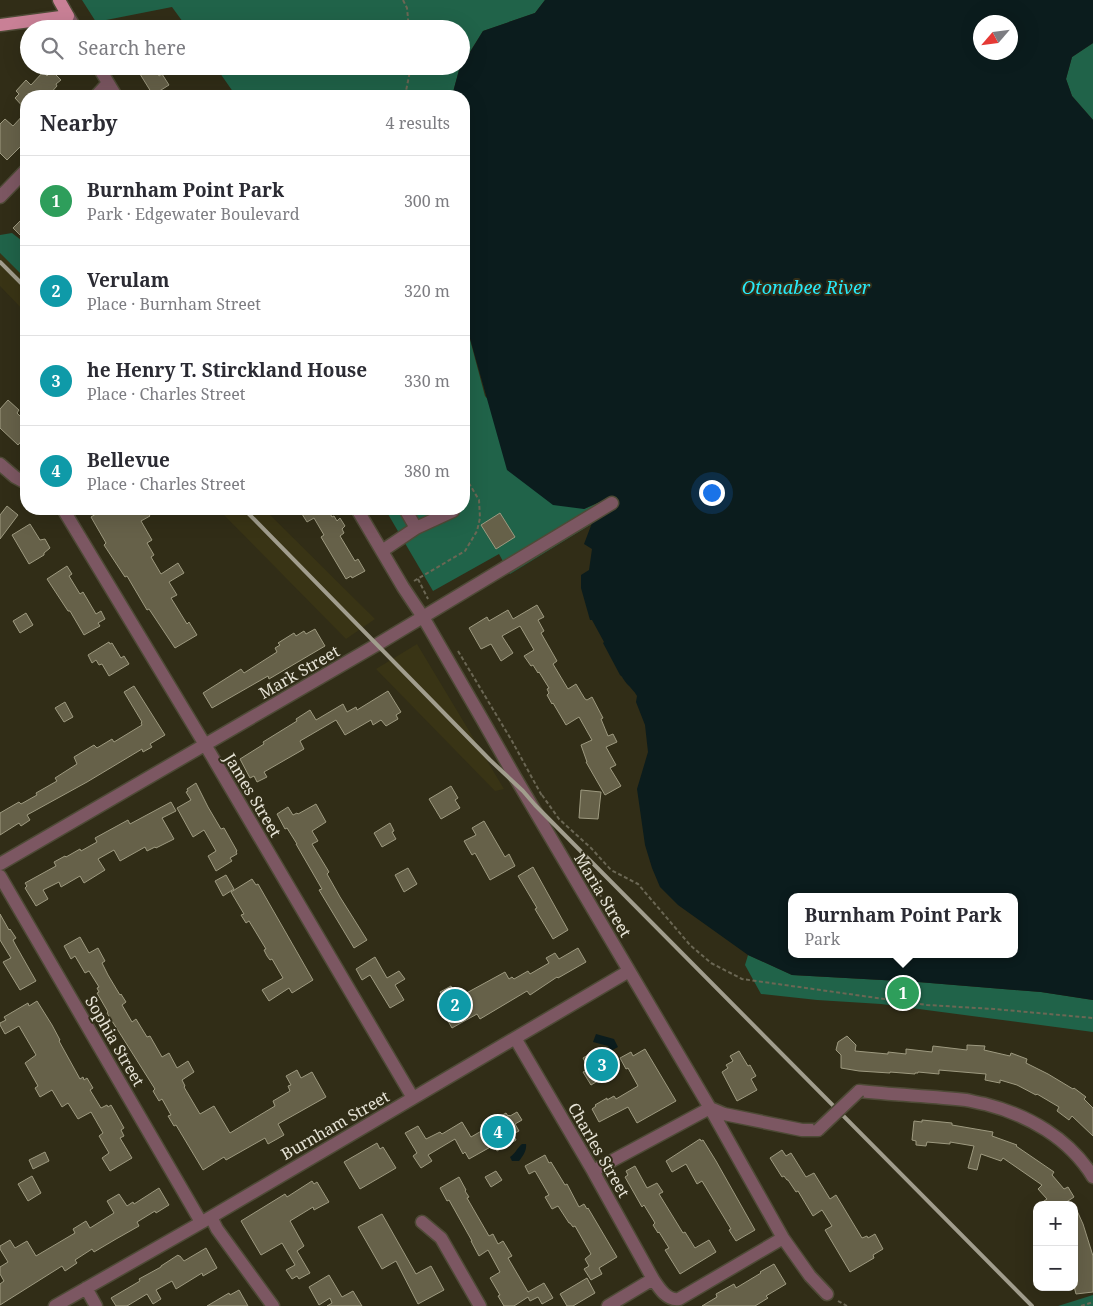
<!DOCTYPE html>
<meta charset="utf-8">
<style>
body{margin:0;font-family:"Noto Serif",serif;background:#f7f7f7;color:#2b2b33}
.controls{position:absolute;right:15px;bottom:15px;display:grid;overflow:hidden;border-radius:10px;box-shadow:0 5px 20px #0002}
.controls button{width:45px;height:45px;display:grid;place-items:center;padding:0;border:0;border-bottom:1px solid #e1e1e2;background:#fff;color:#2b2b33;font:25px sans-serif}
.compass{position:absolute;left:973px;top:15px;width:45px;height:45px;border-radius:50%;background:#fff;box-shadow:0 5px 20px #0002;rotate:242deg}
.you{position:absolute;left:711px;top:492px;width:18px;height:18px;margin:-12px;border:4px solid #fff;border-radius:50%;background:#1a73e8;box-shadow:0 0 0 8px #1a73e833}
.badge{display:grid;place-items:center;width:32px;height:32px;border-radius:50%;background:#db2777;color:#fff;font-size:16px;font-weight:700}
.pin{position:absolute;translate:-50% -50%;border:2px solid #fff;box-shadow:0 1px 5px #0006}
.popup{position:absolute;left:788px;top:893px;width:230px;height:65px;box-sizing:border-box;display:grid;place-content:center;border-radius:10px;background:#fff;filter:drop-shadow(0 1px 4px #0005);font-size:16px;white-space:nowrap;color:#7c7c81}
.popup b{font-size:19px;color:#2b2b33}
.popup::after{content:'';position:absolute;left:50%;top:100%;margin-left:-10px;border:10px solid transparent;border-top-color:#fff}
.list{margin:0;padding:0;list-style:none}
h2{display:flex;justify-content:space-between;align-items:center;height:65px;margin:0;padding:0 20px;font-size:21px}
h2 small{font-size:16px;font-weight:400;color:#7c7c81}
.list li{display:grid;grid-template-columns:32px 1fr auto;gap:15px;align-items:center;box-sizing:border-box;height:90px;padding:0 20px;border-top:1px solid #e1e1e2}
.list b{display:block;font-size:19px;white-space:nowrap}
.list p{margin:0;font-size:16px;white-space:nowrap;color:#7c7c81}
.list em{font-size:16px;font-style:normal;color:#7c7c81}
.icon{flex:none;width:28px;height:28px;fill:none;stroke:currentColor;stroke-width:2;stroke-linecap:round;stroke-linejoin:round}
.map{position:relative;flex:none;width:1093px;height:1306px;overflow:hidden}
.search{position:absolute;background:#fff;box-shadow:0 5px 20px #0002;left:20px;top:20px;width:450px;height:55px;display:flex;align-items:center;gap:12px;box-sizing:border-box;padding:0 18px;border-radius:28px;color:#7c7c81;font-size:19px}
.panel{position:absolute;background:#fff;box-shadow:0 5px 20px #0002;left:20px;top:90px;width:450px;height:425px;border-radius:20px}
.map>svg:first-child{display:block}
.built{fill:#393415}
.green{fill:#206349}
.water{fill:#0b1c1d;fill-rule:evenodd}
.building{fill:#666149;stroke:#9e9a80}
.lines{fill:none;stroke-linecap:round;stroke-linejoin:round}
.minor-casing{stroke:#4e4a36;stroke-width:15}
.major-casing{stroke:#4e4a36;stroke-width:15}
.path{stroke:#6b6754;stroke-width:2;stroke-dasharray:4 2.5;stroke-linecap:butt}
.minor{stroke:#7c5762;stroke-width:12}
.major{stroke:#c98096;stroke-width:12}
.rail{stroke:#a19d8d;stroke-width:4}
.minor-bridge-casing{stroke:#4e4a36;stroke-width:15;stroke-linecap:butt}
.minor-bridge{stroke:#7c5762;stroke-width:12}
.labels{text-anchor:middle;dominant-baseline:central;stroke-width:4;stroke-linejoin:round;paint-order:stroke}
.street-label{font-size:16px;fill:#e6e3d6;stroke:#312d17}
.water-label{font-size:18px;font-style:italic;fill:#28eafa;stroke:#312d17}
</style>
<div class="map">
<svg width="1093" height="1306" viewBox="0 0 1093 1306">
<rect width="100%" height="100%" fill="#312d17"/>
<path class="built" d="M 0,253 L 26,279 L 26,313 L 0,286 Z
M 218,509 L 264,509 L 375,619 L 346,639 Z
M 417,644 L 504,789 L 495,791 L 376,669 Z"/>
<path class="green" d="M 82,0 L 545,0 L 535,13 L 483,31 L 461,66 L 461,29 L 188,29 L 172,7 L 96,22 Z
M 1093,43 L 1093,120 L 1072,96 L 1066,79 L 1072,57 Z
M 215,66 L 461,66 L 459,70 L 452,96 L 236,96 Z
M 12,233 L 26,244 L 26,279 L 0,253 L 0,235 Z
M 464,317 L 485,396 L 584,509 L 609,498 L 616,509 L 510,574 L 499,554 L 433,591 L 385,509 L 464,509 Z
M 748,955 L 792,975 L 918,982 L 1041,992 L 1093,1000 L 1093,1032 L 881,1004 L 817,1000 L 761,994 L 745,965 Z
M 1093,1295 L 1093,1306 L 1058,1306 Z"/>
<path class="water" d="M 545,0 L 1093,0 L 1093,43 L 1072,57 L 1066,79 L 1072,96 L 1093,120 L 1093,1000 L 1041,992 L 918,982 L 792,975 L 748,955 L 678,905 L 660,887 L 652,868 L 645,845 L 637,789 L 648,752 L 645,725 L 636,702 L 637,696 C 634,691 631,688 627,684 C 624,681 623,677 620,675 L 603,643 L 604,642 L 592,620 L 590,620 L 581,588 L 581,575 L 589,570 L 592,549 L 584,544 L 592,523 L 615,509 L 608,498 L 584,509 L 553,505 L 507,470 L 464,317 L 464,96 L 452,96 L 459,70 L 483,31 L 535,13 ZM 980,22 L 1010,22 L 1010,52 L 980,52 ZM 792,897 L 1014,897 L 1014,954 L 792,954 Z
M 596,1034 L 614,1039 L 618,1047 L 611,1051 L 608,1046 L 593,1042 Z
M 522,1144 L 526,1144 C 527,1150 523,1156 519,1161 L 512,1161 L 510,1157 C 516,1153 517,1148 522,1144 Z"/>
<path class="building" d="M 135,66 L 154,66 L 159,76 L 162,74 L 169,85 L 153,95 Z
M 52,71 L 61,80 L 56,84 L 57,86 L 48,96 L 26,96 L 26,110 L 15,98 L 19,94 L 16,91 L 26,80 L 31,85 L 43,72 L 47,76 Z
M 26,112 L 26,149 L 22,145 L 7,160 L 0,153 L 0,124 L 5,119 L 13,126 Z
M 26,215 L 26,241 L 13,228 Z
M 8,400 L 19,410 L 17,413 L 26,422 L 26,436 L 18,445 L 0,428 L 0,409 Z
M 7,506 L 18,515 L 0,539 L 0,515 Z
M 104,509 L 145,509 L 150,516 L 141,521 L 152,540 L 147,543 L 154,555 L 151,557 L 161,574 L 178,563 L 184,573 L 169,582 L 177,595 L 171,598 L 187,624 L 189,622 L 197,635 L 175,648 L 149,609 L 147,610 L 127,576 L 125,577 L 104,545 L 106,543 L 91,517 Z
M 308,509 L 330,509 L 328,510 L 332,517 L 334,516 L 337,521 L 340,518 L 345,526 L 342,529 L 344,533 L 340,536 L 355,561 L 358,559 L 365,571 L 352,578 L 351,576 L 346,579 L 321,537 L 324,535 L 314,518 L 307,522 L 302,514 Z
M 500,513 L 515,537 L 496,549 L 481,525 Z
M 30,524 L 40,540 L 45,539 L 50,548 L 44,553 L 44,555 L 29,564 L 12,535 Z
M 67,566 L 72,574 L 69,576 L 80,594 L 83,592 L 96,614 L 101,611 L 105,619 L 98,623 L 100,626 L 84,635 L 70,611 L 68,611 L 47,579 Z
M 537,605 L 544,617 L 538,620 L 544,631 L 541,633 L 557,661 L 553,664 L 568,689 L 576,684 L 585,699 L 587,700 L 592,697 L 603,718 L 601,719 L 608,736 L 613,734 L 617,742 L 606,747 L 616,765 L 610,768 L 621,786 L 605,795 L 586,762 L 587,762 L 581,745 L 592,740 L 579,717 L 566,725 L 553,703 L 552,704 L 547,695 L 549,693 L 547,689 L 549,688 L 539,672 L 538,673 L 533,665 L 531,666 L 524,656 L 534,650 L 520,626 L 502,636 L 513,653 L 501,661 L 491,644 L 481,649 L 469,628 L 487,617 L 489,621 L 508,610 L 513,619 Z
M 26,613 L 33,625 L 20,633 L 13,621 Z
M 315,629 L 325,646 L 269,679 L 268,676 L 212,708 L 203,693 L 241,669 L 244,673 L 277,652 L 275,648 L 280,645 L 278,643 L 294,633 L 296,636 L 304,631 L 306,634 Z
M 109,642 L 110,644 L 112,643 L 121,658 L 124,656 L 129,664 L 109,676 L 102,664 L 99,665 L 96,660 L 92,663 L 88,655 Z
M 134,686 L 165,735 L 150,744 L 152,747 L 143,752 L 142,749 L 87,782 L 27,815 L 30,820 L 21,826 L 19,823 L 0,835 L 0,813 L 19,802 L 21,804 L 37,795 L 36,793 L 57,781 L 55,778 L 77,764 L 74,757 L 94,745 L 97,748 L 112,739 L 114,742 L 142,725 L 141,723 L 142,722 L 124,692 Z
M 388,691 L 401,712 L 396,715 L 398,719 L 386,726 L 381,720 L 373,725 L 371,720 L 345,735 L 336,720 L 300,741 L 304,749 L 264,772 L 267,777 L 257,782 L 254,776 L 250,778 L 240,759 L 264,744 L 263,742 L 297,721 L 296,719 L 310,710 L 316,720 L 343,704 L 347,712 L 356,707 L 357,710 Z
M 65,702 L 73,717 L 64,722 L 55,708 Z
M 196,783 L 208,807 L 221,829 L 224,828 L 237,851 L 236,852 L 237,854 L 230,858 L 232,861 L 216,871 L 208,856 L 216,851 L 204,830 L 193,837 L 177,808 L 191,800 L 186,792 L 188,791 L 187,789 Z
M 451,786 L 458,798 L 455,800 L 460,808 L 441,819 L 429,799 Z
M 581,790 L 601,792 L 598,819 L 579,818 Z
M 171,802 L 176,811 L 162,818 L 174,839 L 156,848 L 155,847 L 147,851 L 145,847 L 120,861 L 114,850 L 98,859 L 105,870 L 84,883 L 80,876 L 61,887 L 59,882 L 43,890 L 48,899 L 36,906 L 25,888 L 27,886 L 25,883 L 56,866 L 54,862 L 65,856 L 66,857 L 80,849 L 81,851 L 97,842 L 95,838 L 128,820 L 130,824 Z
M 316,804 L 326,822 L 312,831 L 318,841 L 312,844 L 329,872 L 327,874 L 340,897 L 367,940 L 354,948 L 319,890 L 322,889 L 296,844 L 297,844 L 287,828 L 285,829 L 277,814 L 288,807 L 293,815 L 297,813 L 298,814 Z
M 484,821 L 505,857 L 509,854 L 515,866 L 490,880 L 475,853 L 472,855 L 464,841 L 476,835 L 472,828 Z
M 390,823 L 394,831 L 392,832 L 396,839 L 382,847 L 374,833 Z
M 533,867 L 568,930 L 553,939 L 535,909 L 537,908 L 518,876 Z
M 408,868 L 417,884 L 404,892 L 395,875 Z
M 226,875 L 234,889 L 223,896 L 215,881 Z
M 252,879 L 256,885 L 258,884 L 313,980 L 292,993 L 289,988 L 269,1001 L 262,990 L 283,978 L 272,959 L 270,960 L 267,956 L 264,950 L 266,949 L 249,921 L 246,923 L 241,915 L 244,914 L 231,892 Z
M 0,914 L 9,930 L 10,929 L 16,938 L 13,940 L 15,944 L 36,981 L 20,990 L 3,962 L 11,958 L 0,940 Z
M 80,937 L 89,953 L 98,948 L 105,961 L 102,963 L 108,975 L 120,995 L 121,994 L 126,1002 L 122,1005 L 132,1022 L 136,1019 L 147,1037 L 150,1036 L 162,1057 L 169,1053 L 177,1068 L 188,1061 L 194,1072 L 182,1080 L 185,1086 L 184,1087 L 200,1114 L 214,1106 L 230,1133 L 275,1106 L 273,1101 L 290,1091 L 288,1086 L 291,1085 L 286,1076 L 297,1070 L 301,1078 L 312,1072 L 326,1097 L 278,1124 L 284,1135 L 277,1139 L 268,1144 L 265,1138 L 226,1160 L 224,1157 L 203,1170 L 176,1125 L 174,1126 L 168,1116 L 171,1115 L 162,1099 L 159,1101 L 153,1091 L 155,1089 L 107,1013 L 108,1012 L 97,993 L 99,992 L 97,988 L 99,987 L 89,971 L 85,973 L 75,956 L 71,959 L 64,946 Z
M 578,948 L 586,962 L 558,978 L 557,977 L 530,995 L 527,991 L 480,1019 L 477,1014 L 452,1028 L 440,1007 L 447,1003 L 440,992 L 451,986 L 457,997 L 460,995 L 461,996 L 505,972 L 509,979 L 512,977 L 514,979 L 528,971 L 530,974 L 549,963 L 546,958 L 555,953 L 559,959 Z
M 375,957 L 387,978 L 399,971 L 405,979 L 395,985 L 404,1000 L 390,1008 L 370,975 L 362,980 L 356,969 Z
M 37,1001 L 52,1025 L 60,1040 L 59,1041 L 80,1079 L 83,1077 L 84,1080 L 87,1078 L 93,1088 L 90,1090 L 101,1108 L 107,1105 L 108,1107 L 111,1105 L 124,1128 L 121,1130 L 124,1136 L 120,1138 L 132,1158 L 110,1171 L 102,1158 L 109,1153 L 99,1136 L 103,1133 L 91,1112 L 78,1119 L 68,1103 L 62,1107 L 52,1090 L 40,1097 L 35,1088 L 38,1086 L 25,1063 L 36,1055 L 19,1026 L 5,1034 L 0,1025 L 0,1023 L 6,1020 L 4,1017 L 28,1003 L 29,1006 Z
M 847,1036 L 856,1045 L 855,1051 L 888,1054 L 888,1052 L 906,1054 L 906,1049 L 932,1052 L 933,1046 L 967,1050 L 967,1045 L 985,1046 L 984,1050 L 1010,1056 L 1011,1053 L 1027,1059 L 1026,1063 L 1048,1074 L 1073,1089 L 1074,1088 L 1086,1097 L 1084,1099 L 1093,1108 L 1093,1136 L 1072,1116 L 1069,1120 L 1057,1111 L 1059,1107 L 1037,1094 L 1036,1095 L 1017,1085 L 1000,1080 L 1000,1083 L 985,1080 L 986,1074 L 939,1070 L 939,1074 L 918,1072 L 918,1073 L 915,1073 L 915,1074 L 890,1072 L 890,1073 L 859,1071 L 841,1068 L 841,1055 L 836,1050 L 838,1042 Z
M 607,1049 L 618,1069 L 591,1085 L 583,1072 L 589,1069 L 583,1058 L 596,1050 L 599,1054 Z
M 645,1049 L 676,1101 L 637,1123 L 628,1107 L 599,1122 L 592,1109 L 596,1106 L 595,1105 L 607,1098 L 607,1100 L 614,1096 L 616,1099 L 638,1086 L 628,1068 L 626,1069 L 620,1058 L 631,1052 L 633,1056 Z
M 739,1051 L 748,1066 L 750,1065 L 756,1076 L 751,1079 L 757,1090 L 737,1101 L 722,1072 L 728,1068 L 726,1065 L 733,1061 L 730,1056 Z
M 517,1112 L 522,1120 L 515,1124 L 519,1131 L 513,1134 L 516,1140 L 497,1151 L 494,1145 L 469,1159 L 465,1152 L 463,1154 L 455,1139 L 428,1155 L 432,1161 L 421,1168 L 413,1156 L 417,1153 L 405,1133 L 418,1126 L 426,1139 L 440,1132 L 442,1134 L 462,1122 L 471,1137 L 490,1126 L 488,1123 L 506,1113 L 508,1116 L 509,1115 L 510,1116 Z
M 922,1120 L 952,1123 L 952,1125 L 993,1132 L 992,1136 L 1017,1145 L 1016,1146 L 1054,1172 L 1052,1175 L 1064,1189 L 1068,1187 L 1074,1197 L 1062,1205 L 1038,1205 L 1047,1199 L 1038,1189 L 1042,1185 L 1003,1158 L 1001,1161 L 981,1154 L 977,1170 L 968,1168 L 974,1146 L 950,1142 L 950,1144 L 927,1142 L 926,1146 L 916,1145 L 916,1141 L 912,1140 L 914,1121 L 922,1122 Z
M 700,1139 L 701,1141 L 703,1140 L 716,1161 L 755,1230 L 736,1241 L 729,1230 L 731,1229 L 702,1181 L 697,1184 L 686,1164 L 672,1172 L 666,1161 Z
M 377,1143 L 380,1149 L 383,1147 L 396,1168 L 360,1189 L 344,1162 Z
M 782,1150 L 786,1156 L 791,1153 L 806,1177 L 814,1173 L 830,1199 L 836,1195 L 862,1238 L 867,1236 L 868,1238 L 875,1234 L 883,1249 L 873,1255 L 874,1258 L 850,1272 L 825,1230 L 832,1226 L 822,1210 L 813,1216 L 798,1191 L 796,1192 L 788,1180 L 787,1180 L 784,1176 L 782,1177 L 770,1158 Z
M 45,1152 L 49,1161 L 33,1169 L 29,1160 Z
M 545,1155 L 549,1163 L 551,1162 L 565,1185 L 567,1184 L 579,1207 L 584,1204 L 587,1209 L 588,1208 L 617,1257 L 599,1268 L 602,1274 L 591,1280 L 584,1269 L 589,1266 L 585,1259 L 591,1254 L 575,1226 L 573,1227 L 570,1223 L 569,1223 L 558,1206 L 552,1209 L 545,1197 L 549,1195 L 535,1171 L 529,1174 L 525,1166 Z
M 635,1166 L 647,1188 L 657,1183 L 663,1192 L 659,1194 L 683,1233 L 685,1232 L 695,1248 L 709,1240 L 716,1252 L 680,1274 L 665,1250 L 669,1248 L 659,1232 L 658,1233 L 653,1225 L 655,1223 L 644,1205 L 642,1207 L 625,1177 L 628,1175 L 626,1171 Z
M 496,1171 L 502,1180 L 491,1187 L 485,1177 Z
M 32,1176 L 41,1193 L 28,1201 L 18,1184 Z
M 459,1177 L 466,1190 L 465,1191 L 469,1197 L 467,1198 L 489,1236 L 493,1234 L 498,1244 L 503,1241 L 512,1256 L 508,1258 L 528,1292 L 544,1283 L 553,1298 L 542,1304 L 538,1297 L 530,1301 L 528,1297 L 514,1306 L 504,1306 L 498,1296 L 500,1295 L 490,1278 L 500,1272 L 488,1250 L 479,1256 L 471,1241 L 472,1241 L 449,1200 L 447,1201 L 440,1188 Z
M 312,1181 L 314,1184 L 317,1182 L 329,1202 L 314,1210 L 313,1207 L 290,1221 L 304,1246 L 297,1251 L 310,1273 L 299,1279 L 297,1276 L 292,1279 L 286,1270 L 295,1265 L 282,1243 L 261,1255 L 241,1221 L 285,1194 L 287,1197 Z
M 159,1188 L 169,1205 L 156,1213 L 155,1211 L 137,1222 L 139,1226 L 116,1239 L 94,1252 L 92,1249 L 75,1260 L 77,1263 L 65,1271 L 62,1266 L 0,1305 L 0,1284 L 4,1281 L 0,1274 L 0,1267 L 8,1262 L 0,1249 L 0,1246 L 10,1240 L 15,1248 L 27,1241 L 36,1256 L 75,1233 L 73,1229 L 86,1221 L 90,1228 L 114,1213 L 107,1201 L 119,1194 L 127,1206 L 133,1202 L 134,1204 Z
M 1074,1204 L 1083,1224 L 1093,1256 L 1093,1292 L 1076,1294 L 1074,1286 Z
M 382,1214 L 416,1274 L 431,1266 L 444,1290 L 418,1304 L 396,1261 L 382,1269 L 358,1227 Z
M 206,1248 L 217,1268 L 203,1276 L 202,1273 L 176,1289 L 172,1281 L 156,1290 L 161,1299 L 153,1304 L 147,1294 L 127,1306 L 116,1306 L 111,1298 L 140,1281 L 139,1279 L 161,1267 L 161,1266 L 178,1255 L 179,1256 L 180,1256 L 184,1261 Z
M 774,1264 L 786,1284 L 766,1296 L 768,1298 L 755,1306 L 702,1306 L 717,1297 L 716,1294 L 734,1284 L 736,1288 L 761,1273 L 760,1272 Z
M 329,1275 L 342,1297 L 353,1291 L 362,1306 L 327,1306 L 332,1303 L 330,1298 L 319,1305 L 309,1287 Z
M 587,1278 L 595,1293 L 573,1306 L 567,1306 L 560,1294 Z
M 239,1290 L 248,1306 L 207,1306 L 229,1293 L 230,1295 Z"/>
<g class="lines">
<g class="minor-casing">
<path id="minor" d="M 68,16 L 76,29
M 98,66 L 116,96
M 96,96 L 108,83
M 0,197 L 26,170
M 0,464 L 15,477 L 26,483
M 63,509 L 213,758 L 413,1098
M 357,509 L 403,587 L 423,617 L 482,719 L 515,777 L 710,1108 L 783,1238 L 810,1276 L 827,1294
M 405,509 L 416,528
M 382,551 L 416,528 L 453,511 L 451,509
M 0,864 L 378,644 L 612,503
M 0,876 L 201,1222
M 515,1038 L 593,1171 L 653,1279
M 859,1091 C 895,1095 931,1096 966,1100 C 972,1101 978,1103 985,1104 C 1028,1115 1069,1138 1093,1177
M 710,1108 L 724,1114 L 802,1130 L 818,1130
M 593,1171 L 710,1108
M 211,1217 L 217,1229 L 273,1306
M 422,1222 L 441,1238 L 480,1306
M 86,1288 L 96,1306
M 55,1306 L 211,1217 L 629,971
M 608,1306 L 653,1279 C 659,1288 667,1301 679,1299 L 783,1238"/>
</g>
<g class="major-casing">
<path id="major" d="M 0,25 L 68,16 L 59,0"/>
</g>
<path class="path" d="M 403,0 L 407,8 L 409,29
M 405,96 L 411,66
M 418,579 L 428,599
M 414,581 L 465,551 L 477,531 L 480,518 L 479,500 L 464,475
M 458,651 L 512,741 L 542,796
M 542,795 L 559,819 L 591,848 L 611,870 L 638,884 L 690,945 L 711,963 L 742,979 L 927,1005 L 994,1009 L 1093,1018
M 589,877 L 591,878 L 609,911
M 838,1301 L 847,1306
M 1081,1306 L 1093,1302"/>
<use href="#minor" class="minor"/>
<use href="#major" class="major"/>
<path class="rail" d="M 0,262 L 26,288
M 244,509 L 490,760 L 523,791 L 535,805 L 1032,1306"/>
<g class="minor-bridge-casing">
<path id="minor-bridge" d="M 818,1130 L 859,1091"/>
</g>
<use href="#minor-bridge" class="minor-bridge"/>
</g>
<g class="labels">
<g class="street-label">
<text transform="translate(299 672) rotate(-30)">Mark Street</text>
<text transform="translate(253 795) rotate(59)">James Street</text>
<text transform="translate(603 895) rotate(59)">Maria Street</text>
<text transform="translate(115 1041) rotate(60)">Sophia Street</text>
<text transform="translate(335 1125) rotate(-30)">Burnham Street</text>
<text transform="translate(599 1150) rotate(60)">Charles Street</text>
</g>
<g class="water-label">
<text x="806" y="287">Otonabee River</text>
</g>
</g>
</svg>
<div class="controls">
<button>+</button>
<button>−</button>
</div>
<svg class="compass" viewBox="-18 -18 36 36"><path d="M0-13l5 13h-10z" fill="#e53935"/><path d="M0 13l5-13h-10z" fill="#7c7c81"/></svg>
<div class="you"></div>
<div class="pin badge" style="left:903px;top:993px;background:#2e9e5b">1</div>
<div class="popup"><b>Burnham Point Park</b>Park</div>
<div class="pin badge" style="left:455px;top:1005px;background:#0f9aa8">2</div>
<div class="pin badge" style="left:602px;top:1065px;background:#0f9aa8">3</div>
<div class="pin badge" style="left:498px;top:1132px;background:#0f9aa8">4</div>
<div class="search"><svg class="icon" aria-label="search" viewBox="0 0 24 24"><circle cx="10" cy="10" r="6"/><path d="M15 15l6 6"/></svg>Search here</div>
<section class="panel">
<h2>Nearby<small>4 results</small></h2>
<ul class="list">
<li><span class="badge" style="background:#2e9e5b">1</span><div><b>Burnham Point Park</b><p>Park · Edgewater Boulevard</p></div><em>300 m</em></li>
<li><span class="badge" style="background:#0f9aa8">2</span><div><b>Verulam</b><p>Place · Burnham Street</p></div><em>320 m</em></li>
<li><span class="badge" style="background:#0f9aa8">3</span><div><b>he Henry T. Stirckland House</b><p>Place · Charles Street</p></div><em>330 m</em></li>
<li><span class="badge" style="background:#0f9aa8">4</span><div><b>Bellevue</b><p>Place · Charles Street</p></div><em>380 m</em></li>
</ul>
</section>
</div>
